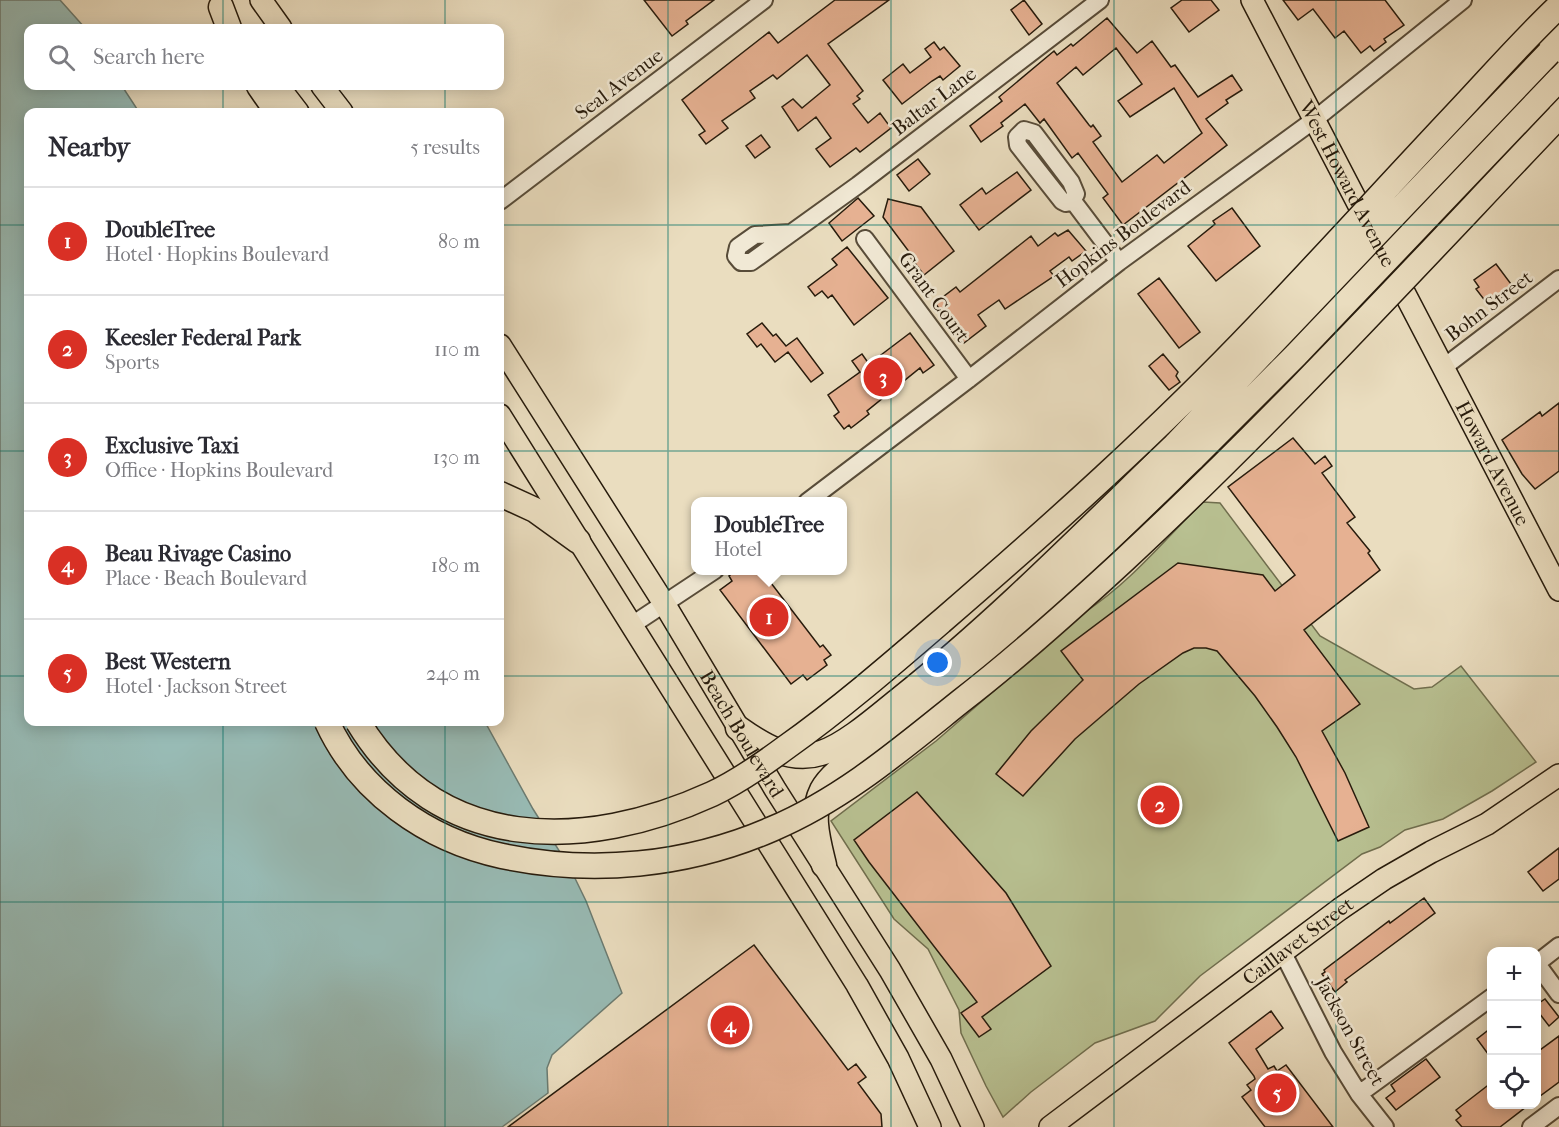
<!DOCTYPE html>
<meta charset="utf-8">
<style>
body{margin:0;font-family:"IM FELL French Canon",serif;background:#f7f7f7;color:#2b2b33}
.controls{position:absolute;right:18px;bottom:18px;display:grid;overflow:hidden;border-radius:12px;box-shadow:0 3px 15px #0003}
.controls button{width:54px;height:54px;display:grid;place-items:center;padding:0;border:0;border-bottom:2px solid #e1e1e2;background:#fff;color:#2b2b33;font:30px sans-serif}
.you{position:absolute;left:938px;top:663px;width:21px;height:21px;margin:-15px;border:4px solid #fff;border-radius:50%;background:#1a73e8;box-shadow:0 0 0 9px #1a73e833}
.badge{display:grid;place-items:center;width:39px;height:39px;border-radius:50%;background:#d93025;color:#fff;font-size:20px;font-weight:700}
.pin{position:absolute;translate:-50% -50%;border:3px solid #fff;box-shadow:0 2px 6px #0006}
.popup{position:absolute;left:691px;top:497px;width:156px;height:78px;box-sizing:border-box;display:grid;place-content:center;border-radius:12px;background:#fff;filter:drop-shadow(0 2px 4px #0005);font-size:20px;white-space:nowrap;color:#7c7c81}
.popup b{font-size:22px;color:#2b2b33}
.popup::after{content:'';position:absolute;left:50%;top:100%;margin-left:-12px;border:12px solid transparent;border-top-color:#fff}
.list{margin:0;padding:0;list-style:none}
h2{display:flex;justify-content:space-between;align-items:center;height:78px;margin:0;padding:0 24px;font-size:26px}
h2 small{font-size:20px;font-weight:400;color:#7c7c81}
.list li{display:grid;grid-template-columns:39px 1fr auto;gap:18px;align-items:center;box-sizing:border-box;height:108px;padding:0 24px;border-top:2px solid #e1e1e2}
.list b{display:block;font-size:22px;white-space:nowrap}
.list p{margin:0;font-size:20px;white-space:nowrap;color:#7c7c81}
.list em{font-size:20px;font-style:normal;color:#7c7c81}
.icon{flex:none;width:33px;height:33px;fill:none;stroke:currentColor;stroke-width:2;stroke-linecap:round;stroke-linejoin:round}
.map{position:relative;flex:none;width:1559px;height:1127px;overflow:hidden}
.search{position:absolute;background:#fff;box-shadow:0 3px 15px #0003;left:24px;top:24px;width:480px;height:66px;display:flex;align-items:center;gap:15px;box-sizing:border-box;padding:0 21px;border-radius:12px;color:#7c7c81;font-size:22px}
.panel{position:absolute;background:#fff;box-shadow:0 3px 15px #0003;left:24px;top:108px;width:480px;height:618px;border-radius:12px}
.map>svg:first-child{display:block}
.green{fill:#b8c091;stroke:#706e4e;stroke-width:1.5}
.water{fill:#98bbb5;stroke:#6b7b71;stroke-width:1.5}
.building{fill:#e6b192;stroke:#271b0c;stroke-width:1.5;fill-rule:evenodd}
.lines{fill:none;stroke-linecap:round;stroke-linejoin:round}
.minor-casing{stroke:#584c39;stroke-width:20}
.major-casing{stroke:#271b0c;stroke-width:24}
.highway-casing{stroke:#271b0c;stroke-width:27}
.minor{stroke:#f1e9d5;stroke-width:16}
.major{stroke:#eaddbf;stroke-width:21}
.highway{stroke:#eaddbf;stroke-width:24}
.highway-bridge-casing{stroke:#271b0c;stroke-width:27;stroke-linecap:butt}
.highway-bridge{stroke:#eaddbf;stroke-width:24}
.grid{fill:none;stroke:#0f766e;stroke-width:1.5;stroke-opacity:0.55}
.labels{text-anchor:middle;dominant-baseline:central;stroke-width:5;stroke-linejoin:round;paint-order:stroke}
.street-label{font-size:20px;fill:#271b0c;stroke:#f1e9d5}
</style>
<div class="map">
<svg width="1559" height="1127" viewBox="0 0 1559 1127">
<rect width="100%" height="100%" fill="#eaddbf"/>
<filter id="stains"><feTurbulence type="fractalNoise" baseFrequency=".00333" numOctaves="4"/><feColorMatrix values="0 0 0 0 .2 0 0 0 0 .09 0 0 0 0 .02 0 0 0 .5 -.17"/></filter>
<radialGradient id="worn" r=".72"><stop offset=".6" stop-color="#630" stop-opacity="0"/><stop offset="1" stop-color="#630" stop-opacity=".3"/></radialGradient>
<path class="green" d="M 1203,502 L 1220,503 L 1320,636 L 1414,689 L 1432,687 L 1461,666 L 1536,762 L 1492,791 L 1443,819 L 1405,830 L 1380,847 L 1362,854 L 1200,976 L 1155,1021 L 1095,1043 L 1031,1092 L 1003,1117 L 986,1086 L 961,1033 L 959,1010 L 928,949 L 894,919 L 831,821 L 936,741 L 1085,612 C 1131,582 1164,540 1203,502 Z"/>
<path class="water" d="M 0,0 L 60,0 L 85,28 L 28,28 L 28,86 L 122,86 L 139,112 L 28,112 L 28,722 L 485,722 L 533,809 L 570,868 L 586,901 L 622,993 L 552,1055 L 547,1068 L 548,1093 L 502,1127 L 0,1127 Z"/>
<path class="building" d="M 644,0 L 714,0 L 686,21 L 688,24 L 672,36 Z
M 835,0 L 889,0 L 828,44 L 863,91 L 857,96 L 860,99 L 853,104 L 868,123 L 880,113 L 891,128 L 860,152 L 856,148 L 830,167 L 816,149 L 831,138 L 816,117 L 798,131 L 782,107 L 793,99 L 802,108 L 830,85 L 807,55 L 777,79 L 773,75 L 750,91 L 755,98 L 722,121 L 728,128 L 706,144 L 699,135 L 705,131 L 682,100 L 769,32 L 778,43 Z
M 1024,0 L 1042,24 L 1029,35 L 1011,10 Z
M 1182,0 L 1211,0 L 1219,10 L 1189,32 L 1171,8 Z
M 1283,0 L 1385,0 L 1404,25 L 1384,39 L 1386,42 L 1374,51 L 1370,46 L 1361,53 L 1344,31 L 1335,38 L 1313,9 L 1298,20 Z
M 1107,18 L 1137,53 L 1152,41 L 1171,67 L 1175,65 L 1198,97 L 1232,75 L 1242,90 L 1226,100 L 1228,103 L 1206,119 L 1227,145 L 1123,225 L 1103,198 L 1108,194 L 1078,153 L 1072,158 L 1044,119 L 1040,123 L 1025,104 L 1001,123 L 1003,126 L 981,142 L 970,126 L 1002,101 L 999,97 L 1054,51 L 1057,55 L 1071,44 L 1073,46 ZM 1116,48 L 1142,84 L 1118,101 L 1130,117 L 1174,88 L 1202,133 L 1164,163 L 1157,155 L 1122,182 L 1093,142 L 1101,136 L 1093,125 L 1091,127 L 1089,125 L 1057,83 L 1076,67 L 1083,75 Z
M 934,42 L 940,50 L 944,47 L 960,66 L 943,80 L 940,76 L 932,81 L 902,104 L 883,80 L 903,64 L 910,73 L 931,57 L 925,49 Z
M 761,135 L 770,147 L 755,158 L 746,146 Z
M 918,159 L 930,174 L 909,191 L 897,175 Z
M 1017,172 L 1031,190 L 979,230 L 960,205 L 982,188 L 986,194 Z
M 858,198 L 874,216 L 842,241 L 829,223 Z
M 888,199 L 921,207 L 954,251 L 924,275 L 911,258 L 913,257 L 883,217 Z
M 1232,208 L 1260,246 L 1216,281 L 1188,246 L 1215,224 L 1213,221 Z
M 1068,230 L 1086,251 L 1072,261 L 1069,257 L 1050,271 L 1054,276 L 1005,309 L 999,300 L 978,315 L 986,326 L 964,343 L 935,303 L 956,287 L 960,292 L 1031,236 L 1038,246 L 1055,233 L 1058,236 Z
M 847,247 L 888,298 L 854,325 L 832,295 L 828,298 L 822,291 L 815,296 L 808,287 L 837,265 L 832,259 Z
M 1496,264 L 1514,288 L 1494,303 L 1491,298 L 1486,302 L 1476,289 L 1479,287 L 1474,280 Z
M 1159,278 L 1200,332 L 1179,348 L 1138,294 Z
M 762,323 L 773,336 L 776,334 L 786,346 L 797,338 L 823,373 L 811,382 L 788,352 L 775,362 L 761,344 L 757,347 L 747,334 Z
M 910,333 L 934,365 L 923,373 L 920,368 L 867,411 L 869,414 L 851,428 L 849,425 L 844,429 L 834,416 L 839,412 L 828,395 L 860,372 L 852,361 L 862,354 L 869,364 Z
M 1163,354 L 1178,372 L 1176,376 L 1180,382 L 1169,390 L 1149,366 Z
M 1559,403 L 1559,471 L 1535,489 L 1522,474 L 1502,440 L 1540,412 L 1542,416 Z
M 1293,438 L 1315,464 L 1325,456 L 1332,466 L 1322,473 L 1355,517 L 1347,523 L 1370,551 L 1368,553 L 1380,570 L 1304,630 L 1360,704 L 1322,731 L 1345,773 L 1369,827 L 1338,841 L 1296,757 L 1277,727 L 1255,696 L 1217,651 L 1206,648 L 1194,648 L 1183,653 L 1139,684 L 1075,739 L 1023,796 L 996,774 L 1031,731 L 1083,680 L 1061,651 L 1178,563 L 1263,575 L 1275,591 L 1295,575 L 1228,487 Z
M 736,570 L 761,570 L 820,647 L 823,645 L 831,655 L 824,660 L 827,665 L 807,680 L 803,675 L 791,684 L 720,590 L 732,581 L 729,576 Z
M 917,792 L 1006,893 L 1051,966 L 982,1017 L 991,1029 L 979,1037 L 961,1013 L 977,1002 L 869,862 L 854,840 Z
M 1559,848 L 1559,879 L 1543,891 L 1528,872 Z
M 1424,898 L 1435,913 L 1345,980 L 1347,982 L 1335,992 L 1322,974 L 1325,972 L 1324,970 L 1389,921 L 1390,923 Z
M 754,945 L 848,1070 L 856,1064 L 866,1077 L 858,1083 L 881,1114 L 882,1127 L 508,1127 Z
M 1545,999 L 1559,1017 L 1549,1026 L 1536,1009 L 1536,1005 Z
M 1271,1011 L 1283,1028 L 1256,1049 L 1268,1069 L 1274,1066 L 1277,1071 L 1286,1065 L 1333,1127 L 1265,1127 L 1242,1097 L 1251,1090 L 1247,1085 L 1255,1079 L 1254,1076 L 1229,1043 Z
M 1491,1028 L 1491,1058 L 1477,1039 Z
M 1559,1036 L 1559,1082 L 1536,1099 L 1536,1053 Z
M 1426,1059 L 1440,1077 L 1396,1110 L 1386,1098 L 1395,1091 L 1391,1085 Z
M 1491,1083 L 1491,1104 L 1530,1104 L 1500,1127 L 1462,1127 L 1456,1120 L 1461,1116 L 1456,1110 Z"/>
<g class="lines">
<g class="minor-casing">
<path id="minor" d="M 1024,130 L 1034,133 L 1071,182 L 1076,194 L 1071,202 L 1066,203 L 1062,201 L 1018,145 L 1017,137 Z
M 500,201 L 764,0
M 1073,201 L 1119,262
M 791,233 L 755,235 L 738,247 L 736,256 L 741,262 L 751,262 L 858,185 L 1100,0
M 865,239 L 969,379
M 1444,367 L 1559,279
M 807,502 L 969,379 L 1119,262 L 1314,120 L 1463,0
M 632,625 L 715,570
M 1283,953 L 1333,1052 L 1359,1094 L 1385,1127
M 1536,964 L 1559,946
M 1537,964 L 1559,994
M 1359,1094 L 1492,997
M 1531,1127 L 1559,1106"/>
</g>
<g class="major-casing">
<g id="major">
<path d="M 261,0 L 281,28"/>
<path id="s1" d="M 1252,0 L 1559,590"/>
<path d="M 278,86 L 298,112"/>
<path d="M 322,86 L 342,112"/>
<path id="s2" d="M 500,345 L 665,605 L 775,789 L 890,970 L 941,1059 L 973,1127"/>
<path d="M 500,415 L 857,985 L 898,1058 L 930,1127"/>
<path id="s3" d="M 1050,1127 L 1340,909 L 1384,879 L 1431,852 L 1487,824 L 1559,775"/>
</g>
</g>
<g class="highway-casing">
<path id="highway" d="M 221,7 L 229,28
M 259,86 L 277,112
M 500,494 L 535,510 L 578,541
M 738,728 C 762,745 790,763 821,753 C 845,746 880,715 900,699 C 998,621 1087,530 1177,443
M 824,865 C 818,840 810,814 822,790 C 833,770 860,756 877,742 C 914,713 950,682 986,652 C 1058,590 1125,524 1193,458"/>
</g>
<use href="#minor" class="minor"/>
<use href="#major" class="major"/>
<use href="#highway" class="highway"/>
<g class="highway-bridge-casing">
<path id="highway-bridge" d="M 1177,443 L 1549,53
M 1193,458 L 1296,355 L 1559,79
M 327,722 C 359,792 427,840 502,856 C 592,875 687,866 772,829 C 843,799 901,749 961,701 C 1017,658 1070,610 1122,562 C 1275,420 1416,266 1559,116
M 358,722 C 438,854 585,852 712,794 C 738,782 762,765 785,748 C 840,709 892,664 943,620 C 1052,526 1159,430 1258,326 C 1325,256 1390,184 1456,114 C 1490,78 1523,40 1559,6"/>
</g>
<use href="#highway-bridge" class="highway-bridge"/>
</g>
<path class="grid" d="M 223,0 L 223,28M 445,0 L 445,28M 668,0 L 668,1127M 891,0 L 891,1127M 1114,0 L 1114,1127M 1336,0 L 1336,1127M 223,86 L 223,112M 445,86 L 445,112M 0,225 L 28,225M 500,225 L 1559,225M 0,451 L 28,451M 500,451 L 1559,451M 0,676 L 28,676M 500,676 L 1559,676M 223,722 L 223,1127M 445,722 L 445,1127M 0,902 L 1559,902"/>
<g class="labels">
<g class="street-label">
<text transform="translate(619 84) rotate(-37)">Seal Avenue</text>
<text transform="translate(934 101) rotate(-37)">Baltar Lane</text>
<text stroke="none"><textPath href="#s1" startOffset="207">West Howard Avenue</textPath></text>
<text transform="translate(1123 234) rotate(-37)">Hopkins Boulevard</text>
<text transform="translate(934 297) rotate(54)">Grant Court</text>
<text transform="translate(1489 306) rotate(-37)">Bohn Street</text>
<text stroke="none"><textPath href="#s1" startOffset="522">Howard Avenue</textPath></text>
<text stroke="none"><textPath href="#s2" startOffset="458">Beach Boulevard</textPath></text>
<text stroke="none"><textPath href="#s3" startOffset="310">Caillavet Street</textPath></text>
<text transform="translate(1350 1031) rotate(61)">Jackson Street</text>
</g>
</g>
<rect width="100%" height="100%" filter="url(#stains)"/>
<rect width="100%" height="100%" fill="url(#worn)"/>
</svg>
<div class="controls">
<button>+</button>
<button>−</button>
<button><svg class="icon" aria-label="locate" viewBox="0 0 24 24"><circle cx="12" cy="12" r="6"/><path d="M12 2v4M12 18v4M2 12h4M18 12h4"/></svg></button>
</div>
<div class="you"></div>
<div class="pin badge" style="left:769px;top:617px">1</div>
<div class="popup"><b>DoubleTree</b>Hotel</div>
<div class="pin badge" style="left:1160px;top:805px">2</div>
<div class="pin badge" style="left:883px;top:377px">3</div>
<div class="pin badge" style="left:730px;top:1025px">4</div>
<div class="pin badge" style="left:1277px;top:1093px">5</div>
<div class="search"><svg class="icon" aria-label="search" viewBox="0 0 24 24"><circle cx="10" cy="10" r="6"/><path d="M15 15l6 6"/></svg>Search here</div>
<section class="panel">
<h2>Nearby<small>5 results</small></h2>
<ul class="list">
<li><span class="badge">1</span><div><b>DoubleTree</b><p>Hotel · Hopkins Boulevard</p></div><em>80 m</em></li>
<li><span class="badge">2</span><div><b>Keesler Federal Park</b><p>Sports</p></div><em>110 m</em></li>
<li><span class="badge">3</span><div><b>Exclusive Taxi</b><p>Office · Hopkins Boulevard</p></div><em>130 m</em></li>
<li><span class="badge">4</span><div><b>Beau Rivage Casino</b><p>Place · Beach Boulevard</p></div><em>180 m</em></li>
<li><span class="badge">5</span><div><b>Best Western</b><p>Hotel · Jackson Street</p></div><em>240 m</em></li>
</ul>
</section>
</div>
